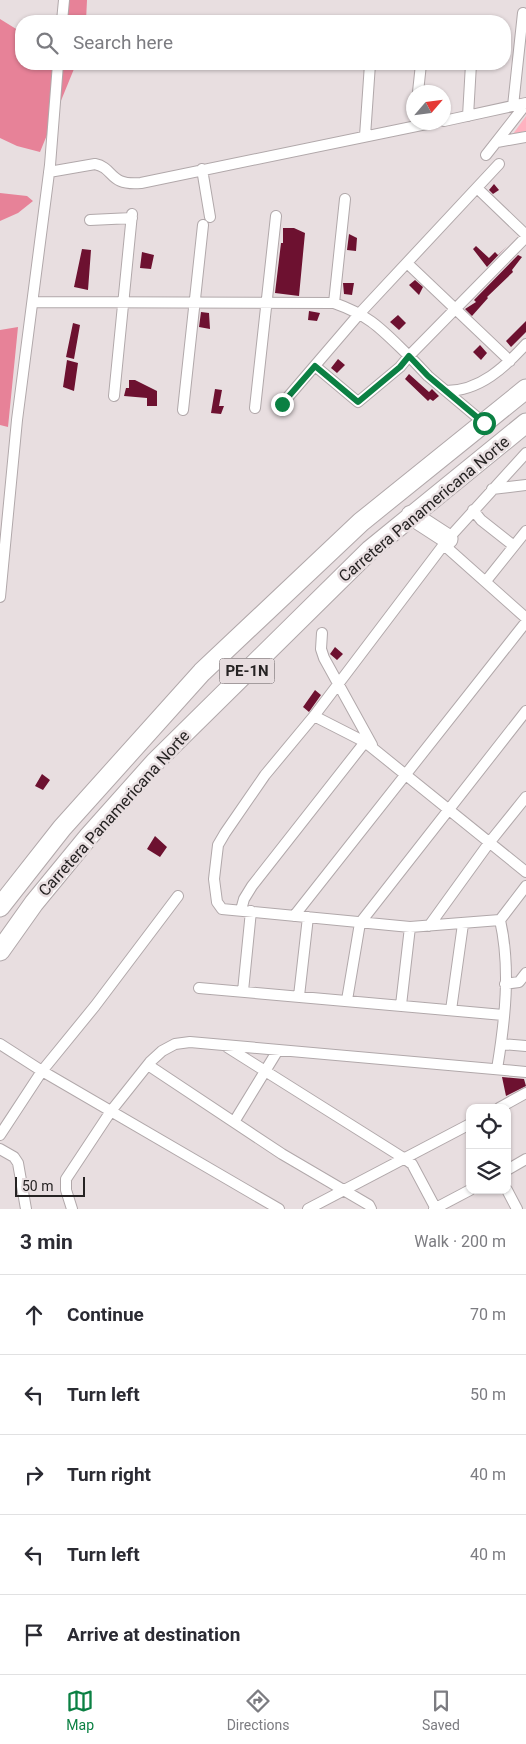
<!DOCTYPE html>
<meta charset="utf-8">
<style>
body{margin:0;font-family:Roboto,sans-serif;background:#f7f7f7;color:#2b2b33}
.controls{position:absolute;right:15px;bottom:15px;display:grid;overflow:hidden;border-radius:10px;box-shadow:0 1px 4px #0004}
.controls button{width:45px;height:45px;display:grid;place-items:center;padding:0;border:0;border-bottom:1px solid #e1e1e2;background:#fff;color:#2b2b33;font:25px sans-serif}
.compass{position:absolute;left:406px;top:85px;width:45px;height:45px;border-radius:50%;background:#fff;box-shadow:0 1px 4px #0004;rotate:62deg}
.scale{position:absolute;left:15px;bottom:12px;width:70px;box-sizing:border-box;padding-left:5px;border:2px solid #262323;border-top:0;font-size:14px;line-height:18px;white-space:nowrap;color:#262323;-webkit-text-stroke:4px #e8dee0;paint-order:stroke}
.stop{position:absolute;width:15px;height:15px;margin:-11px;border:4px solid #0b8043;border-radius:50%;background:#fff}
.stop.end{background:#0b8043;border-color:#fff;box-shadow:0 1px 5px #0008}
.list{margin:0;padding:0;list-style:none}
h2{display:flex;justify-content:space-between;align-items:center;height:65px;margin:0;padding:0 20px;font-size:21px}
h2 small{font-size:16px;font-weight:400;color:#7c7c81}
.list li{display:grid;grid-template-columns:32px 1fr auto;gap:15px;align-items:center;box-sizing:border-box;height:80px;padding:0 20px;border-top:1px solid #e1e1e2}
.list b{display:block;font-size:19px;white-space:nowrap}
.list em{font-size:16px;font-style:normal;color:#7c7c81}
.icon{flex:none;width:28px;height:28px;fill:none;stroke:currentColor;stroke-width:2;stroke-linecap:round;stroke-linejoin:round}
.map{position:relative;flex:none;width:526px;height:1209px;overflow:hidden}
.search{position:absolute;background:#fff;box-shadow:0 1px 4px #0004;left:15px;right:15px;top:15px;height:55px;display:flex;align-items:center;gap:12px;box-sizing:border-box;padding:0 18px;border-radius:20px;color:#7c7c81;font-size:19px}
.sheet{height:465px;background:#fff}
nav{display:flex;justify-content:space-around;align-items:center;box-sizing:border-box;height:70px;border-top:1px solid #e1e1e2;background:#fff;font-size:14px;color:#7c7c81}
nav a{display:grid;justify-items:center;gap:2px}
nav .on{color:#0b8043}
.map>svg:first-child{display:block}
.green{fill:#ffb2c0}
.forest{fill:#e78298}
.building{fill:#6d1130}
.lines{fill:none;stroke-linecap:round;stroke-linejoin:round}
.minor-casing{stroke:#b1a8aa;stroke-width:12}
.motorway-casing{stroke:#b1a8aa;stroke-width:21}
.minor{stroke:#fff;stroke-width:10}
.motorway{stroke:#fff;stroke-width:19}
.route{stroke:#0b8043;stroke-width:6}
.labels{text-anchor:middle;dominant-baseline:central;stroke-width:5;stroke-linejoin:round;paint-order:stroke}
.shield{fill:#e8dee0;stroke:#605b5c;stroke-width:1}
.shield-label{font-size:15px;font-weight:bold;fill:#262323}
.street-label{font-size:16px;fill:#262323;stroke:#e8dee0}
</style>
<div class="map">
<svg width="526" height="1209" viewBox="0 0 526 1209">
<rect width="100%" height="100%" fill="#e8dee0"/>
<path class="green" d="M 526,116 L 526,131 L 513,134 Z"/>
<path class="forest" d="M 68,0 L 87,0 L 86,21 L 49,21 L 67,16 Z
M 0,19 L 21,32 L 21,64 L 76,64 L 40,152 L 17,146 L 0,138 Z
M 0,193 L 27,196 L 33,201 L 18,213 L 0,221 Z
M 18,327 L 8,427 L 0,425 L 0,330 Z"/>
<path class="building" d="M 494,184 L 499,190 L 493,194 L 489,190 Z
M 283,228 L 294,228 L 305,233 L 299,296 L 275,293 L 281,243 L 283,243 Z
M 349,234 L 357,238 L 356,251 L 347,250 Z
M 476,246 L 489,258 L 495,252 L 498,255 L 507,246 L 487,267 L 473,249 Z
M 82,249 L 91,250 L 88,290 L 74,287 Z
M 142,252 L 154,255 L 151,269 L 140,268 Z
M 518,255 L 522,257 L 512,270 L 513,272 L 487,297 L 488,298 L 472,316 L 465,309 L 476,302 L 474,300 Z
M 415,280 L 423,287 L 419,295 L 409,285 Z
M 343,283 L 354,283 L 352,295 L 344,294 Z
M 309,311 L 320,313 L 317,321 L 308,320 Z
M 201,312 L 209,313 L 210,329 L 199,327 Z
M 398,315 L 406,323 L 399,330 L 390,322 Z
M 526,321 L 526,332 L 511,347 L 506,341 Z
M 73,323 L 80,325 L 74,359 L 66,357 Z
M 480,345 L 487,353 L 481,360 L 473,352 Z
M 338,359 L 345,365 L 337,373 L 331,368 Z
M 67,360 L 78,363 L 74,391 L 63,387 Z
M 409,374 L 429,392 L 432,389 L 439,396 L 433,401 L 430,399 L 428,401 L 405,379 Z
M 129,380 L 135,380 L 157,391 L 157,406 L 147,406 L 147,398 L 124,396 L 126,388 L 129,388 Z
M 215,389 L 222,390 L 219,406 L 224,406 L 221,414 L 211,413 Z
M 335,647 L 343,654 L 337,660 L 330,654 Z
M 315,690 L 321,695 L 309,712 L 303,707 Z
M 42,774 L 50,780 L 43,790 L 35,786 Z
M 155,836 L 167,847 L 160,857 L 147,849 Z
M 502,1077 L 524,1079 L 526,1086 L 506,1096 Z"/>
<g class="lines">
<g class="minor-casing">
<path id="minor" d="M 62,21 L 64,0
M 418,92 L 421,64
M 513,106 L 523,13
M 468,116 L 471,64
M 444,121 L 526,103
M 365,136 L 370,64
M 497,142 L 526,137
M 486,155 L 526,104
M 202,169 L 210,217
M 49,172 L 95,164 C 115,168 108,186 141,183 L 436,122
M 477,188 L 526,235
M 90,220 L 132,218
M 407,263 L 510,361
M 34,302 L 334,303 C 371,316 382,330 409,356 L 526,237
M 334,303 L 345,199
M 315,366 L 358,402 L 400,367 L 409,356 L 428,376 L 484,423
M 446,391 C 480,391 505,367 526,344
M 114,396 L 132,214
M 282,404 L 360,313 L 499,164
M 255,408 L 276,216
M 183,410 L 203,225
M 526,453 L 448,539 L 314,716 L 265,775 L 225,833 L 218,845 L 214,879 L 217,902 L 222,909 L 410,927 L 500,920 L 526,886
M 492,489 L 526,485
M 473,510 L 481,520 L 514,546
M 444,545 L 526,618
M 486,581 L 526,531
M 0,597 L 17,420 L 50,165 L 58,64
M 322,633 L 321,649 L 324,658 L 372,745
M 314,716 L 365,742 L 526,872
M 241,910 L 244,899 L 252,886 L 365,742
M 294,916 L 526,622
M 429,926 L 489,843 L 526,797
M 505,984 L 519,982 L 526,973
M 199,988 L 503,1015
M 243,991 L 251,911
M 299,996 L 308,917
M 347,1000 L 360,923 L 526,711
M 401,1005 L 410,927
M 451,1010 L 463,924
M 0,1044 L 42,1071 L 279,1209
M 502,1044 L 526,1046
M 227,1047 L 405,1159 L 412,1164 L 436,1209
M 148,1065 L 282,1154 L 369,1205 L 371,1209
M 497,1069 C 505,1021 511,968 500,920
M 499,1108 L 526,1093
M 234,1122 L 278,1050
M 0,1135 L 42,1071 L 95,1006 L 178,896
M 0,1149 L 14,1157 L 18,1163 L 26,1209
M 507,1170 L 526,1159
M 507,1190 L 517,1209
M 72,1209 L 66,1190 L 66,1179 L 111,1111 L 150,1062 L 162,1051 L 175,1044 L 190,1042 L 526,1072
M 308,1209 L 470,1124
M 434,1209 L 470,1190"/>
</g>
<g class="motorway-casing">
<path id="motorway" d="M 411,515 L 448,539
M 0,907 L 62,828 L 202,672 L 361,522 L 526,389
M 0,951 L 34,903 L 89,836 L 155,762 L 370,550 L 526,423"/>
</g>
<use href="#minor" class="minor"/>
<use href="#motorway" class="motorway"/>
</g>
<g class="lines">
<path class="route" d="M 282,404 L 315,366 L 358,402 L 400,367 L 409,356 L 428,376 L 484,423"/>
</g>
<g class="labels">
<rect class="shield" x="219.5" y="658.5" width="55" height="25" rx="4"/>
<g class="shield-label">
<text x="247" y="671">PE-1N</text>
</g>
<g class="street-label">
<text transform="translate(424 509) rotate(-40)">Carretera Panamericana Norte</text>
<text transform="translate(114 813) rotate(-48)">Carretera Panamericana Norte</text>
</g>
</g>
</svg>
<div class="controls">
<button><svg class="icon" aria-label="locate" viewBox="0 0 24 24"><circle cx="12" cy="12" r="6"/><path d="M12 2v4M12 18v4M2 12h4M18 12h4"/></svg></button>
<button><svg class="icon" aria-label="layers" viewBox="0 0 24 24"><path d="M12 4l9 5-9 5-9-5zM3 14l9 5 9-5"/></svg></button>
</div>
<svg class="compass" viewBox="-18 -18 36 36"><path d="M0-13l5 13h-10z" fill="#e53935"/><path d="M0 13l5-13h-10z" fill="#7c7c81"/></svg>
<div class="scale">50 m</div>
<div class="stop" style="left:484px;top:423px"></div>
<div class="stop end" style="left:282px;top:404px"></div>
<div class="search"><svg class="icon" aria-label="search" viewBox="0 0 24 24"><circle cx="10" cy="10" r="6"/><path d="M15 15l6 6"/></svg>Search here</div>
</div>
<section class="sheet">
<h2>3 min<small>Walk · 200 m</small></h2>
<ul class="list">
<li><svg class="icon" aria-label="ahead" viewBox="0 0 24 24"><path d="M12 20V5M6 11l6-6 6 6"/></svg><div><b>Continue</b></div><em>70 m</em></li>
<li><svg class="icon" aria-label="left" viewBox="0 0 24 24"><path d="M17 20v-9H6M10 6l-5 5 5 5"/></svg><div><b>Turn left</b></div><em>50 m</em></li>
<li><svg class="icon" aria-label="right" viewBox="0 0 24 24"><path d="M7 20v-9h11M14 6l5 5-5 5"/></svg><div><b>Turn right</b></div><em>40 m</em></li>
<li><svg class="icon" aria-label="left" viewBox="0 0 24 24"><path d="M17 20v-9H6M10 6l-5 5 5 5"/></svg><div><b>Turn left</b></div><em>40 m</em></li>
<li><svg class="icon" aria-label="arrive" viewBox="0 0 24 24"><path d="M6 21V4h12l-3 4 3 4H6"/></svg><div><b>Arrive at destination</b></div></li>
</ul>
</section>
<nav>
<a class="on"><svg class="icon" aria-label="map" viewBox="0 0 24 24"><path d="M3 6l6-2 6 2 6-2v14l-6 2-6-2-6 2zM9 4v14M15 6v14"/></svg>Map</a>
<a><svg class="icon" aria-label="directions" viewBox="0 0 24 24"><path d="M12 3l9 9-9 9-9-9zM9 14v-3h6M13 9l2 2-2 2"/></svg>Directions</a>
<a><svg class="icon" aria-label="saved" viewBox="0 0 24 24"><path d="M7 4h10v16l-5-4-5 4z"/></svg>Saved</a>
</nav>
